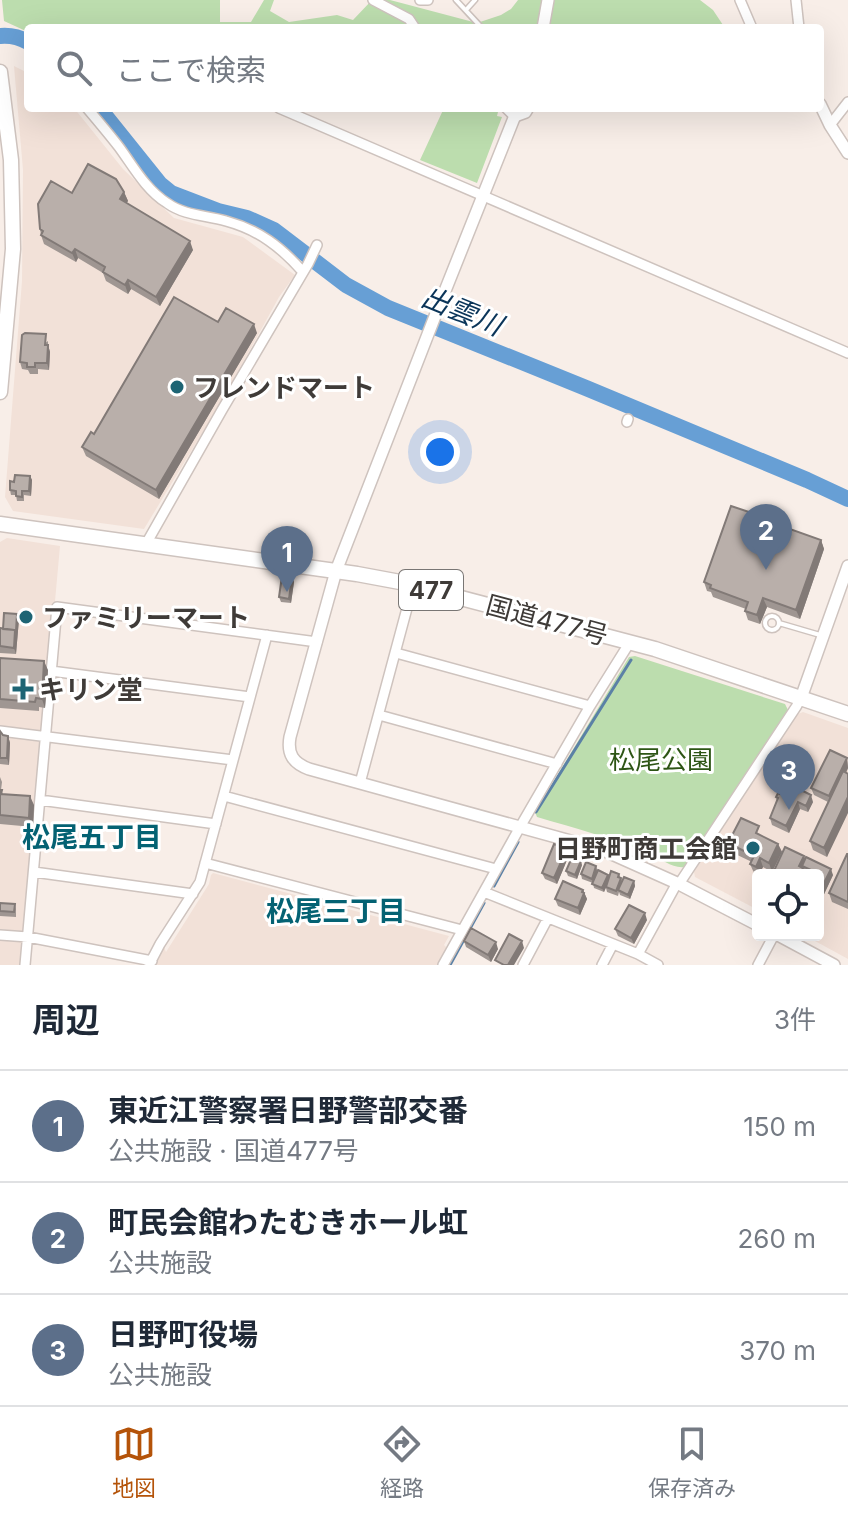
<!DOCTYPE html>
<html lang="ja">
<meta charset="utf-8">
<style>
body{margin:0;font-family:Inter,"Noto Sans JP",sans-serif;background:#f6f6f7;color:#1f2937}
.controls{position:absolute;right:24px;bottom:24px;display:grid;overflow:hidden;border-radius:8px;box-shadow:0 8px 32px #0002}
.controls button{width:72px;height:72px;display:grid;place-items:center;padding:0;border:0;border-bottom:2px solid #e0e1e3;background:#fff;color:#1f2937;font:40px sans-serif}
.you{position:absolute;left:440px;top:452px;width:28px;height:28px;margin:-20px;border:6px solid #fff;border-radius:50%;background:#1a73e8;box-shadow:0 0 0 12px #1a73e833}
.badge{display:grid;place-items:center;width:52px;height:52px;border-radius:50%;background:#b45309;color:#fff;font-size:26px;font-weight:700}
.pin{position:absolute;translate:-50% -66px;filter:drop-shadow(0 2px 4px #0008)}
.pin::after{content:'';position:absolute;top:42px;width:28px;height:24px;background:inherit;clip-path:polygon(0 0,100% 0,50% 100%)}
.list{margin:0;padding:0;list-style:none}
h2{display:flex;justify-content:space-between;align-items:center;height:104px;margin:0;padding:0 32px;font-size:34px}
h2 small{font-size:26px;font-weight:400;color:#747a83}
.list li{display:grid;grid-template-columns:52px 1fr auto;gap:24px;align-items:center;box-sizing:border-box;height:112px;padding:0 32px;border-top:2px solid #e0e1e3}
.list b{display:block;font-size:30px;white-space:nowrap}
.list p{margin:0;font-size:26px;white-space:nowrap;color:#747a83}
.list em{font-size:26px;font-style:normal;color:#747a83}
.icon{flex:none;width:44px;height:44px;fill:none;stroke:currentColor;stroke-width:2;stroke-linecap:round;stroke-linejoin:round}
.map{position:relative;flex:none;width:848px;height:965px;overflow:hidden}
.search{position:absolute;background:#fff;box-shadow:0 8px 32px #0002;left:24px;right:24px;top:24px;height:88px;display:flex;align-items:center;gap:20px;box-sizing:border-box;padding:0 28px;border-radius:8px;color:#747a83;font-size:30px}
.sheet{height:440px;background:#fff}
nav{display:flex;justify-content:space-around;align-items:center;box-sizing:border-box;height:112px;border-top:2px solid #e0e1e3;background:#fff;font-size:22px;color:#747a83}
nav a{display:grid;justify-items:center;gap:4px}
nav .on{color:#b45309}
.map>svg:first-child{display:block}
.built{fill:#f2e1d8}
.green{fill:#bcddae}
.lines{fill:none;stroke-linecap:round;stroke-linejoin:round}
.stream{stroke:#5b81a6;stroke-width:3}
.river{stroke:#679fd5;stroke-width:16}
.service-casing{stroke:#cec3be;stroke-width:7}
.minor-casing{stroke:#cec3be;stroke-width:12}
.tertiary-casing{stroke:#cec3be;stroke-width:14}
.trunk-casing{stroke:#cec3be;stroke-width:17}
.service{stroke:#fff;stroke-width:4}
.minor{stroke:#fff;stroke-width:9}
.tertiary{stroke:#fff;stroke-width:11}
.trunk{stroke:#fff;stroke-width:14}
.wall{fill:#9f9692}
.shaded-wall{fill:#827a77}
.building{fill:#b9afaa;stroke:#827a77;stroke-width:2}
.poi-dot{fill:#1d6474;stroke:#fff;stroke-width:3}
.labels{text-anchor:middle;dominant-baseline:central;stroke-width:6;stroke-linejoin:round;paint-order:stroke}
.shield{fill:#fff;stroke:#797674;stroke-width:2}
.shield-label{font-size:24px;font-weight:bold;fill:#3f3b38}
.poi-label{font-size:26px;font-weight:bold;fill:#3f3b38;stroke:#fff;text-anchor:start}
.street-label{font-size:26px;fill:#3f3b38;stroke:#fff}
.park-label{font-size:26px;fill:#2d5515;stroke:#fff}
.water-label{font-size:28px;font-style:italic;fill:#0b3559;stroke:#fff}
.neighbourhood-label{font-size:28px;font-weight:bold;fill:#046273;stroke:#fff}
</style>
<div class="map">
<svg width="848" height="965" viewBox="0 0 848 965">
<rect width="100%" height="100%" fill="#f8eee8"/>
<path class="built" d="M 14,66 L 28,73 L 28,108 L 74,108 L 123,169 L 174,218 L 243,237 L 295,275 L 279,297 L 224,397 L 144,529 L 13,511 L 5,497 L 22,281 L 23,170 Z
M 7,538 L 60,546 L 22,965 L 0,965 L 0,542 Z
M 803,712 L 848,728 L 848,959 L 804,935 L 818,935 L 818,875 L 758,875 L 758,910 L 695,877 L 694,872 L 773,747 L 798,714 Z
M 213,873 L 449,936 L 444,945 L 447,948 L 438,965 L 154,965 L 164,947 L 166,952 L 209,884 L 211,875 Z"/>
<path class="green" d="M 2,0 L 220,0 L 220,22 L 251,22 L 264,0 L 274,0 L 270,11 L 289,22 L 337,15 L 353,20 L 372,0 L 390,0 L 477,23 L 501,15 L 511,9 L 518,0 L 700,0 L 713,10 L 725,28 L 28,28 L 28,32 L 4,21 Z
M 444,108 L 499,108 L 497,116 L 502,117 L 477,183 L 420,160 Z
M 635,656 L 785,704 L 788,710 L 685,867 C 673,869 661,859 651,854 C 614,839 575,828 537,817 L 535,812 L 629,657 Z"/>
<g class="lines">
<path class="stream" d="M 536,812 L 631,660
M 494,886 L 518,842
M 450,965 L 484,903"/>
<path class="river" d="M 0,36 C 10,35 19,37 28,42
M 99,108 L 160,184 L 171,193 L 218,211 L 247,218 L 274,230 L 346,285 L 388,308 L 586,388 L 807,480 L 848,499"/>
<g class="service-casing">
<path id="service" d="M 456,0 L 482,28
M 466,10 L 475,0
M765 623a7 7 0 1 1 14 0a7 7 0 1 1-14 0Z
M 779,623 L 820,635"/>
</g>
<g class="minor-casing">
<path id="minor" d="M 373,0 L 409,19 L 415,28
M 420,0 L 428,0
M 740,0 L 752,28
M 796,0 L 799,28
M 87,108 C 98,121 109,134 119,147 C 133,166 146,190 167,203 C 185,216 206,215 226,221 C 259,230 281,247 303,272
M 279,108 L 848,353
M 506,108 L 515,117 L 526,113 L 529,108
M 830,125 L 848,102
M 627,422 L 628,419
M 146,544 L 222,410 L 308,264 L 317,245
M 396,653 L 590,706
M 51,671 L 250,697
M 379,715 L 557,764
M 0,731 L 233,760
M 360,783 L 413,586
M 224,796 L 496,869
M 40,800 L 216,824
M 205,863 L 462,930
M 34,872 L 193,894
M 679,884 L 796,707 L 801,698
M 484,892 L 638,954 L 658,965
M 0,935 L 28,937 L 152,961
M 638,954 L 677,883
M 25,965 L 57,607 L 317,642
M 149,965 L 160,944 L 200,882 L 267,635
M 443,965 L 520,827 L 590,706 L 630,642
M 523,965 L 548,918
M 602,965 L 613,944
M 758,965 L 774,935"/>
</g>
<g class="tertiary-casing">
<path id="tertiary" d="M 543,28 L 548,0
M 820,104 L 830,125 L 848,153
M 518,108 L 437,311 L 336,571 L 290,737 C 287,754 293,763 309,769 L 603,850 L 679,884 L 758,925
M 801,698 L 848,566
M 778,935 L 834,965"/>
</g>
<g class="trunk-casing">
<path id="trunk" d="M 0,72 L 11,160 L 13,249 L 0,392
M 0,524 L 357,574 L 400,582 L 655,649 L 848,714"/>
</g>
<use href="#service" class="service"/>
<use href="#minor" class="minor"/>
<use href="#tertiary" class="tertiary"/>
<use href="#trunk" class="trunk"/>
</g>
<path class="wall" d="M 124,192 L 128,201 L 126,203 L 193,250 L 160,306 L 131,289 L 128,294 L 106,281 L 103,273 L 78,258 L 76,262 L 44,244 L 41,235 L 40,229 L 72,193 Z
M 218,322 L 257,333 L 159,499 L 86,456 L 82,447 L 94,434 Z
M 48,341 L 48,345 L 50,352 L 49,370 L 38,369 L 38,374 L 30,374 L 28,370 L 22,369 L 20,362 Z
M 30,476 L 32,480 L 31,496 L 24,495 L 24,501 L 17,501 L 16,495 L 11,495 L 10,490 L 14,482 Z
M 777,523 L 776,524 L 821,540 L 824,549 L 800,619 L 767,607 L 760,624 L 748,620 L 745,611 L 746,609 L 713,597 L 711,592 L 707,591 L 704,582 Z
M 292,577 L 294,582 L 291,603 L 281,602 L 279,597 Z
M 17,614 L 19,619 L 16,654 L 0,653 L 0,628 L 3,629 Z
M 0,658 L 48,670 L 45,708 L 39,707 L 39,711 L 0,708 Z
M 0,731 L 3,735 L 8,736 L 10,743 L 9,765 L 0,764 Z
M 847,758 L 848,768 L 846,773 L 827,857 L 813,850 L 810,841 L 828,802 L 814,795 L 811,788 Z
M 0,777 L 2,782 L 1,790 L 3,794 L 34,805 L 33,827 L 0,824 Z
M 776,797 L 813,802 L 808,812 L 800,809 L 789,833 L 772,825 L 770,818 L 777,801 Z
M 762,836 L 778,844 L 782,852 L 772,872 L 763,867 L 758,875 L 754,873 L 750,864 L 752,862 L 731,852 L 728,843 Z
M 562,847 L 567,860 L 557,884 L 545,879 L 542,873 Z
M 848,854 L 848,909 L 832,902 L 829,893 Z
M 804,856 L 805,860 L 833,875 L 818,907 L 818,875 L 808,874 L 805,872 L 803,869 L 805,875 L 772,875 Z
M 582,865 L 577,879 L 568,876 L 566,871 Z
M 596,866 L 597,871 L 609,878 L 619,874 L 622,881 L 634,881 L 635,886 L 630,899 L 620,895 L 619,892 L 618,896 L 607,892 L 606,888 L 604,892 L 594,888 L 593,883 L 582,879 L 581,874 Z
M 583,890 L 587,899 L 580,915 L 558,906 L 555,899 Z
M 0,903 L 15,904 L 16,909 L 16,917 L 0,916 Z
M 647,920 L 634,944 L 618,936 L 615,929 Z
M 464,941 L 498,949 L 491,962 L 466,947 Z"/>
<path class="shaded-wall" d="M 124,192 L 128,201 L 123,208 L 120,199 Z
M 190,241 L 193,250 L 160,306 L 156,297 Z
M 75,249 L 78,258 L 76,262 L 72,253 Z
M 128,280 L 131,289 L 128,294 L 125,285 Z
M 254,324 L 257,333 L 159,499 L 156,490 Z
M 48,345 L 50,352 L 49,370 L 47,363 Z
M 30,476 L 32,480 L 31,496 L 29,491 Z
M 773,514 L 777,523 L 774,531 L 770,522 Z
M 821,540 L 824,549 L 800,619 L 796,610 Z
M 292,577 L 294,582 L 291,603 L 289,599 Z
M 763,598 L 767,607 L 760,624 L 757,615 Z
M 17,614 L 19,619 L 16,654 L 14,648 Z
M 44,661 L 48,670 L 45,708 L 42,699 Z
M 8,736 L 10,743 L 9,765 L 7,758 Z
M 847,758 L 848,768 L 831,803 L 829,796 Z
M 811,795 L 813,802 L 808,812 L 806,806 Z
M 30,796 L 34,805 L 33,827 L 29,818 Z
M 848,797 L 848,813 L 827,857 L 824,848 Z
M 798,802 L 800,809 L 789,833 L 786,826 Z
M 778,844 L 782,852 L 772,872 L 769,863 Z
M 565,853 L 567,860 L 557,884 L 554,878 Z
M 804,856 L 806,862 L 802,866 L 805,875 L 800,875 L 799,866 Z
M 760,858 L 763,867 L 759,875 L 756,867 Z
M 581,861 L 582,865 L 577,879 L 575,875 Z
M 596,866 L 597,871 L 594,883 L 592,879 Z
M 831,869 L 833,875 L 818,907 L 818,895 Z
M 608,875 L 609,879 L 604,892 L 602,888 Z
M 634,881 L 635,886 L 630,899 L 628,895 Z
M 583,890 L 587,899 L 580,915 L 578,908 Z
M 645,913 L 647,920 L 634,944 L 631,938 Z
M 522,941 L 524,948 L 514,965 L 508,965 Z
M 496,942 L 498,949 L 491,962 L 488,955 Z"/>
<path class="building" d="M 88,164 L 116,179 L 124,192 L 120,199 L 190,241 L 156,297 L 128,280 L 125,285 L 103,272 L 105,267 L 75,249 L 72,253 L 41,235 L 43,231 L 40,229 L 38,204 L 51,181 L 72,193 Z
M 174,297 L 218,322 L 226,308 L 254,324 L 156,490 L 82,447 L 91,432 L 94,434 Z
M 25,333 L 46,334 L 45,345 L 48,345 L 47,363 L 35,363 L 35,367 L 27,367 L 27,363 L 20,362 L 22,335 Z
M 15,475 L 30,476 L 29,491 L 22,491 L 22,497 L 16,496 L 16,491 L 10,490 L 10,481 L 14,482 Z
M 731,506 L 761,516 L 763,510 L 773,514 L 770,522 L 821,540 L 796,610 L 763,598 L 757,615 L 745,611 L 748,602 L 710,588 L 711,585 L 704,582 Z
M 282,576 L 292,577 L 289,599 L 279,597 Z
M 4,613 L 17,614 L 16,631 L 15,630 L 3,629 Z
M 0,628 L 15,630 L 14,648 L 0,646 Z
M 0,658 L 44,661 L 42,699 L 36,698 L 35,702 L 0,699 Z
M 0,731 L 3,735 L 8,736 L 7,758 L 0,758 Z
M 830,750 L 847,758 L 829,796 L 811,788 Z
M 843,771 L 848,774 L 848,797 L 824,848 L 810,841 Z
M 787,783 L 811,795 L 806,806 L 798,802 L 786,826 L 770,818 L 778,798 L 776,797 L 778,793 L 780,794 L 783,791 Z
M 0,790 L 2,790 L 1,794 L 30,796 L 29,818 L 0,815 Z
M 741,818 L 759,826 L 756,833 L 778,844 L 769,863 L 760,858 L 756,867 L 750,864 L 754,856 L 728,843 Z
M 554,844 L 562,847 L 560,851 L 565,853 L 554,878 L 542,873 Z
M 785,847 L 804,856 L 799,866 L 803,868 L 800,875 L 772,875 Z
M 847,854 L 848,854 L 848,902 L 829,893 Z
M 572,857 L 581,861 L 575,875 L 566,871 Z
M 806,857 L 831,869 L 818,895 L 818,875 L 808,875 L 811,870 L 802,866 Z
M 586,862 L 596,866 L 592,879 L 581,874 Z
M 598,870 L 608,875 L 602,888 L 592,884 Z
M 611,871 L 619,874 L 618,877 L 621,878 L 616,891 L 606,887 Z
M 624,877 L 634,881 L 628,895 L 618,890 Z
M 563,881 L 583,890 L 582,892 L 584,893 L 578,908 L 555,899 Z
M 0,903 L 15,904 L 14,912 L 0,911 Z
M 629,905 L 645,913 L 631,938 L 615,929 Z
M 471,928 L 496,942 L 488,955 L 464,941 Z
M 509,934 L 522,941 L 508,965 L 504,965 L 495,960 Z"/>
<g class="poi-dot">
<circle cx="177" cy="387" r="8"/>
<circle cx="26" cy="617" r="8"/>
<path d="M19 677h8v8h8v8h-8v8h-8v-8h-8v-8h8z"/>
<circle cx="753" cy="848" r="8"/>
</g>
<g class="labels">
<rect class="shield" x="399" y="570" width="64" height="40" rx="6"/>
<g class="shield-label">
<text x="431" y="590">477</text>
</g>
<g class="poi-label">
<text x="193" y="387">フレンドマート</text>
<text x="42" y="617">ファミリーマート</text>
<text x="39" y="689">キリン堂</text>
<text x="737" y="848" text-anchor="end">日野町商工会館</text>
</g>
<g class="street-label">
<text transform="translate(547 620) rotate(15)">国道477号</text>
</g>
<g class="park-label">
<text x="661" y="759">松尾公園</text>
</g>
<g class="water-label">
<text transform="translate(462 311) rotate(22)">出雲川</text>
</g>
<g class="neighbourhood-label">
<text x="92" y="837">松尾五丁目</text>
<text x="336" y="911">松尾三丁目</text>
</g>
</g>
</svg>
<div class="controls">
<button><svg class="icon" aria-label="locate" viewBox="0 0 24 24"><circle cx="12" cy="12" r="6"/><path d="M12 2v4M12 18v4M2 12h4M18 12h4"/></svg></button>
</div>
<div class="you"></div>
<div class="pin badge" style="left:287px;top:592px;background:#5c6f8a">1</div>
<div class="pin badge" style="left:766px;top:570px;background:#5c6f8a">2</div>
<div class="pin badge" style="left:789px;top:810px;background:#5c6f8a">3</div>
<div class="search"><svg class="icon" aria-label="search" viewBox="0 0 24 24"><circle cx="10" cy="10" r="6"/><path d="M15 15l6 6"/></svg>ここで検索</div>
</div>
<section class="sheet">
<h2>周辺<small>3件</small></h2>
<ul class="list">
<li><span class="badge" style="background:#5c6f8a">1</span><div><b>東近江警察署日野警部交番</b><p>公共施設 · 国道477号</p></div><em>150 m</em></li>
<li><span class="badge" style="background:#5c6f8a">2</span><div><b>町民会館わたむきホール虹</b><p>公共施設</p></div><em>260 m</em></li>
<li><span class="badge" style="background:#5c6f8a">3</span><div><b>日野町役場</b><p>公共施設</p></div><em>370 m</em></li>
</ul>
</section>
<nav>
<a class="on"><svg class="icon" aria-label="map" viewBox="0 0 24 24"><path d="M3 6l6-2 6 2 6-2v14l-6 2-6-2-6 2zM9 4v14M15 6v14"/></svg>地図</a>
<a><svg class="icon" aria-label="directions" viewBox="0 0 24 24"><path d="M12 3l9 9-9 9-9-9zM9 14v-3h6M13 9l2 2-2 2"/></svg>経路</a>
<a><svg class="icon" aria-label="saved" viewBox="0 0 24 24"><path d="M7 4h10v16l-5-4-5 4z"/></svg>保存済み</a>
</nav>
